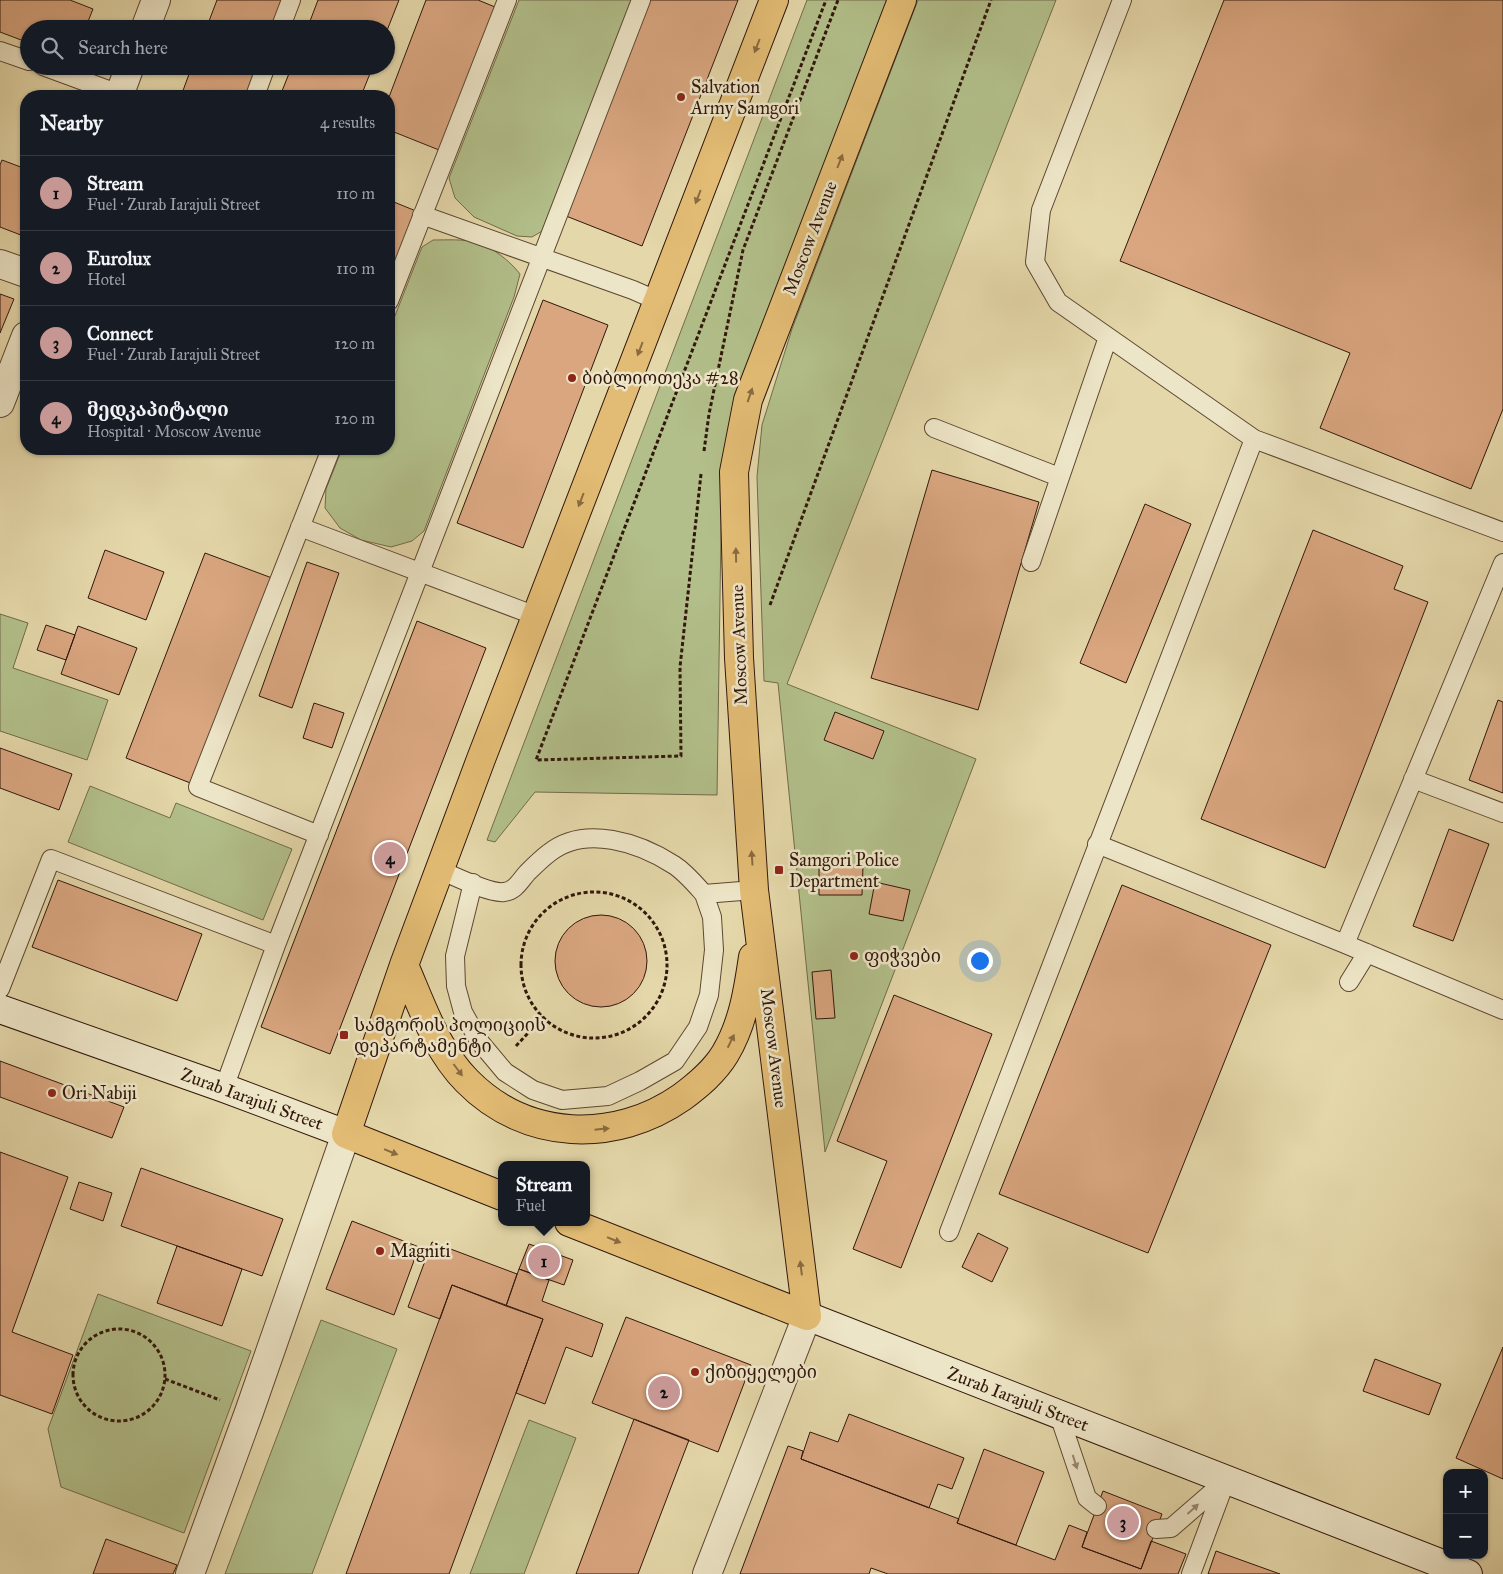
<!DOCTYPE html>
<meta charset="utf-8">
<style>
body{margin:0;font-family:"IM FELL Great Primer","Noto Serif Georgian",serif;background:#20242c;color:#f1f3f6}
.controls{position:absolute;right:15px;bottom:15px;display:grid;overflow:hidden;border-radius:10px;box-shadow:0 1px 4px #0004}
.controls button{width:45px;height:45px;display:grid;place-items:center;padding:0;border:0;border-bottom:1px solid #363941;background:#171b24;color:#f1f3f6;font:25px sans-serif}
.you{position:absolute;left:979px;top:960px;width:18px;height:18px;margin:-12px;border:4px solid #fff;border-radius:50%;background:#1a73e8;box-shadow:0 0 0 8px #1a73e833}
.badge{display:grid;place-items:center;width:32px;height:32px;border-radius:50%;background:#c59692;color:#111;font-size:16px;font-weight:700}
.pin{position:absolute;translate:-50% -50%;border:2px solid #fff;box-shadow:0 1px 5px #0006}
.popup{position:absolute;left:498px;top:1161px;width:92px;height:65px;box-sizing:border-box;display:grid;place-content:center;border-radius:10px;background:#171b24;filter:drop-shadow(0 1px 4px #0005);font-size:16px;white-space:nowrap;color:#9ea1a6}
.popup b{font-size:19px;color:#f1f3f6}
.popup::after{content:'';position:absolute;left:50%;top:100%;margin-left:-10px;border:10px solid transparent;border-top-color:#171b24}
.list{margin:0;padding:0;list-style:none}
h2{display:flex;justify-content:space-between;align-items:center;height:65px;margin:0;padding:0 20px;font-size:21px}
h2 small{font-size:16px;font-weight:400;color:#9ea1a6}
.list li{display:grid;grid-template-columns:32px 1fr auto;gap:15px;align-items:center;box-sizing:border-box;height:75px;padding:0 20px;border-top:1px solid #363941}
.list b{display:block;font-size:19px;white-space:nowrap}
.list p{margin:0;font-size:16px;white-space:nowrap;color:#9ea1a6}
.list em{font-size:16px;font-style:normal;color:#9ea1a6}
.icon{flex:none;width:28px;height:28px;fill:none;stroke:currentColor;stroke-width:2;stroke-linecap:round;stroke-linejoin:round}
.map{position:relative;flex:none;width:1503px;height:1574px;overflow:hidden}
.search{position:absolute;background:#171b24;box-shadow:0 1px 4px #0004;left:20px;top:20px;width:375px;height:55px;display:flex;align-items:center;gap:12px;box-sizing:border-box;padding:0 18px;border-radius:28px;color:#9ea1a6;font-size:19px}
.panel{position:absolute;background:#171b24;box-shadow:0 1px 4px #0004;left:20px;top:90px;width:375px;height:365px;border-radius:20px}
.map>svg:first-child{display:block}
.green{fill:#b2bf8a;stroke:#726b4a}
.building{fill:#d9a680;stroke:#31170b}
.lines{fill:none;stroke-linecap:round;stroke-linejoin:round}
.service-casing{stroke:#5e4732;stroke-width:20}
.minor-casing{stroke:#5e4732;stroke-width:30}
.secondary-casing{stroke:#31170b;stroke-width:30}
.primary-casing{stroke:#31170b;stroke-width:30}
.path{stroke:#31170b;stroke-width:3;stroke-dasharray:4 2.5;stroke-linecap:butt}
.service{stroke:#ede5c7;stroke-width:18}
.minor{stroke:#ede5c7;stroke-width:28}
.secondary{stroke:#ede5c7;stroke-width:28}
.primary{stroke:#e2bc74;stroke-width:28}
.oneway{fill:#8a6a40}
.oneway2{fill:#988872}
.poi-dot{fill:#8f2418;stroke:#ede5c7;stroke-width:2}
.labels{text-anchor:middle;dominant-baseline:central;stroke-width:5;stroke-linejoin:round;paint-order:stroke}
.poi-label{font-size:18px;fill:#31170b;stroke:#ede5c7;text-anchor:start}
.street-label{font-size:18px;fill:#31170b;stroke:#ede5c7}
</style>
<div class="map">
<svg width="1503" height="1574" viewBox="0 0 1503 1574">
<rect width="100%" height="100%" fill="#e4d7a9"/>
<filter id="stains"><feTurbulence type="fractalNoise" baseFrequency=".004" numOctaves="4"/><feColorMatrix values="0 0 0 0 .2 0 0 0 0 .09 0 0 0 0 .02 0 0 0 .5 -.17"/></filter>
<radialGradient id="worn" r=".72"><stop offset=".6" stop-color="#630" stop-opacity="0"/><stop offset="1" stop-color="#630" stop-opacity=".3"/></radialGradient>
<path class="green" d="M 519,0 L 633,0 L 544,230 L 532,237 L 517,236 L 474,217 L 455,198 L 449,178 Z
M 807,0 L 890,0 L 722,466 L 717,795 L 535,792 L 495,842 L 487,840 Z
M 918,0 L 1056,0 L 787,684 L 976,759 L 825,1152 L 778,683 L 764,681 L 757,477 L 762,425 L 792,329 Z
M 433,240 C 446,240 463,239 476,242 C 491,246 510,261 520,274 L 514,297 L 424,531 L 412,541 L 391,547 L 361,540 L 340,528 L 325,508 L 326,489 L 342,449 L 389,449 L 389,331 L 422,247 Z
M 0,614 L 28,623 L 13,668 L 108,700 L 87,760 L 0,731 Z
M 90,786 L 170,818 L 176,803 L 292,849 L 263,920 L 68,842 Z
M 98,1294 L 251,1351 L 184,1533 L 61,1487 L 48,1429 Z
M 321,1320 L 397,1349 L 312,1574 L 225,1574 Z
M 529,1420 L 576,1438 L 524,1574 L 470,1574 Z"/>
<path class="building" d="M 0,0 L 70,0 L 93,9 L 85,29 L 29,29 L 29,43 L 0,32 Z
M 217,0 L 285,0 L 274,29 L 206,29 Z
M 318,0 L 399,0 L 386,33 L 386,29 L 307,29 Z
M 426,0 L 478,0 L 495,7 L 439,150 L 389,130 L 389,97 Z
M 650,0 L 738,0 L 642,246 L 566,216 Z
M 1224,0 L 1503,0 L 1503,409 L 1471,489 L 1320,428 L 1350,353 L 1120,261 Z
M 192,66 L 260,66 L 248,96 L 181,96 Z
M 292,66 L 373,66 L 361,96 L 280,96 Z
M 2,160 L 26,169 L 26,237 L 0,227 L 0,165 Z
M 389,200 L 416,211 L 389,283 Z
M 0,294 L 14,299 L 0,333 Z
M 543,300 L 608,325 L 523,548 L 457,523 Z
M 932,470 L 1039,502 L 978,710 L 871,678 Z
M 1145,504 L 1191,524 L 1126,683 L 1080,663 Z
M 1313,530 L 1403,566 L 1394,589 L 1428,602 L 1325,868 L 1201,819 Z
M 105,550 L 164,572 L 146,620 L 88,598 Z
M 205,553 L 272,578 L 193,784 L 126,758 Z
M 307,562 L 339,573 L 292,708 L 259,696 Z
M 417,621 L 486,648 L 330,1054 L 261,1027 Z
M 46,625 L 75,635 L 66,660 L 37,650 Z
M 78,626 L 137,648 L 119,695 L 61,674 Z
M 1498,700 L 1503,702 L 1503,793 L 1469,780 Z
M 314,703 L 344,713 L 332,748 L 303,738 Z
M 835,712 L 884,731 L 873,759 L 824,740 Z
M 0,748 L 72,774 L 59,810 L 0,788 Z
M 1449,829 L 1489,844 L 1453,941 L 1413,926 Z
M 819,866 L 863,866 L 862,895 L 819,895 Z
M 58,880 L 202,934 L 177,1001 L 32,947 Z
M 875,882 L 910,890 L 903,921 L 869,914 Z
M 1122,885 L 1271,945 L 1148,1253 L 999,1194 Z
M555 961a46 46 0 1 1 92 0a46 46 0 1 1-92 0Z
M 831,970 L 835,1018 L 816,1019 L 812,972 Z
M 894,995 L 992,1034 L 901,1268 L 853,1249 L 887,1161 L 837,1141 Z
M 0,1061 L 124,1107 L 112,1138 L 0,1097 Z
M 0,1152 L 68,1177 L 12,1332 L 73,1355 L 52,1414 L 0,1395 Z
M 141,1168 L 283,1219 L 262,1276 L 121,1226 Z
M 79,1182 L 112,1193 L 103,1221 L 70,1209 Z
M 352,1221 L 419,1247 L 394,1315 L 326,1289 Z
M 978,1233 L 1008,1248 L 992,1282 L 962,1267 Z
M 432,1242 L 517,1274 L 506,1306 L 452,1285 L 440,1319 L 408,1307 Z
M 529,1244 L 573,1260 L 564,1285 L 519,1269 Z
M 177,1246 L 242,1269 L 222,1326 L 157,1303 Z
M 519,1269 L 549,1280 L 542,1301 L 603,1324 L 592,1357 L 566,1347 L 545,1404 L 516,1393 L 543,1319 L 506,1306 Z
M 452,1285 L 543,1319 L 516,1393 L 449,1574 L 346,1574 Z
M 626,1317 L 751,1365 L 718,1452 L 592,1403 Z
M 1503,1347 L 1503,1479 L 1456,1458 Z
M 1375,1359 L 1441,1384 L 1429,1415 L 1363,1391 Z
M 849,1414 L 964,1458 L 952,1489 L 938,1484 L 929,1508 L 801,1459 L 810,1432 L 838,1442 Z
M 634,1419 L 689,1440 L 638,1574 L 576,1574 Z
M 788,1446 L 803,1451 L 801,1459 L 959,1519 L 957,1523 L 1055,1560 L 1069,1525 L 1087,1532 L 1082,1547 L 1141,1569 L 1151,1541 L 1186,1554 L 1178,1574 L 888,1574 L 871,1568 L 869,1574 L 740,1574 Z
M 984,1449 L 1044,1472 L 1016,1545 L 957,1523 Z
M 1103,1491 L 1162,1514 L 1141,1569 L 1082,1547 Z
M 106,1539 L 177,1565 L 173,1574 L 93,1574 Z
M 1216,1551 L 1280,1574 L 1208,1574 Z"/>
<g class="lines">
<g class="service-casing">
<path id="service" d="M 1122,0 L 1041,210 L 1035,262 L 1058,302 L 1254,439 L 1503,532
M 280,29 L 291,0
M 0,51 L 29,61
M 43,66 L 119,94
M 255,96 L 266,66
M 422,215 L 633,290 L 658,301
M 389,301 L 507,0
M 934,428 L 1059,477
M 300,527 L 536,616
M 1031,562 L 1108,337
M 1503,563 L 1345,944 L 1503,1010
M 1413,779 L 1503,813
M 319,835 L 198,787 L 331,449
M 1097,844 L 1345,944
M 440,870 C 454,876 490,894 504,892 C 515,891 520,881 527,873 C 534,866 541,859 549,853 C 585,824 640,843 674,865 C 685,872 695,884 704,894 L 754,890
M 473,883 L 455,956 L 456,986 L 463,1012 L 479,1041 L 505,1072 L 533,1090 L 562,1100 L 608,1096 L 640,1081 L 675,1061 L 698,1027 L 709,995 L 714,950 L 712,917 L 704,894
M 1349,982 L 1367,953
M 0,989 L 51,859 L 276,945
M 224,1088 L 276,945 L 641,0
M 949,1232 L 1254,439
M 1059,1415 L 1087,1498 L 1097,1506
M 1156,1529 L 1171,1528 L 1224,1482
M 1191,1574 L 1226,1480"/>
</g>
<g class="minor-casing">
<path id="minor" d="M 145,29 L 156,0
M 119,96 L 130,66
M 0,264 L 26,273
M 0,403 L 26,336
M 190,1574 L 249,1412 L 346,1134
M 707,1574 L 807,1316"/>
</g>
<g class="secondary-casing">
<path id="secondary" d="M 0,1009 L 224,1088 L 346,1134
M 807,1316 L 1468,1574"/>
</g>
<g class="primary-casing">
<path id="primary" d="M 404,965 C 421,1004 436,1050 467,1081 C 526,1141 615,1144 682,1097 C 698,1085 714,1072 725,1054 C 743,1024 748,991 753,957
M 502,1196 L 346,1134 L 404,965 L 481,759 L 774,0
M 569,1222 L 807,1316 L 754,890 L 739,658 L 734,472 L 748,400 L 902,0"/>
</g>
<path class="path" d="M 704,451 L 709,414 L 743,250 L 838,0
M 701,474 L 680,667 L 681,756 L 536,760 L 826,0
M 770,605 L 991,0
M521 965a73 73 0 1 1 146 0a73 73 0 1 1-146 0Z
M 516,1046 L 543,1017
M73 1375a46 46 0 1 1 92 0a46 46 0 1 1-92 0Z
M 165,1379 L 220,1400"/>
<use href="#service" class="service"/>
<use href="#minor" class="minor"/>
<use href="#secondary" class="secondary"/>
<use href="#primary" class="primary"/>
</g>
<defs><path id="oneway-solid" d="M-6-.8H1V-3.2L6.5 0L1 3.2V.8H-6Z" transform="scale(1.25)"/></defs>
<g class="oneway">
<use href="#oneway-solid" transform="translate(757 46) rotate(111)"/>
<use href="#oneway-solid" transform="translate(840 161) rotate(-69)"/>
<use href="#oneway-solid" transform="translate(698 197) rotate(111)"/>
<use href="#oneway-solid" transform="translate(640 349) rotate(111)"/>
<use href="#oneway-solid" transform="translate(750 395) rotate(-71)"/>
<use href="#oneway-solid" transform="translate(581 500) rotate(111)"/>
<use href="#oneway-solid" transform="translate(736 555) rotate(-91)"/>
<use href="#oneway-solid" transform="translate(752 858) rotate(-94)"/>
<use href="#oneway-solid" transform="translate(731 1041) rotate(-64)"/>
<use href="#oneway-solid" transform="translate(458 1070) rotate(53)"/>
<use href="#oneway-solid" transform="translate(602 1129) rotate(-6)"/>
<use href="#oneway-solid" transform="translate(391 1152) rotate(22)"/>
<use href="#oneway-solid" transform="translate(614 1240) rotate(22)"/>
<use href="#oneway-solid" transform="translate(801 1268) rotate(-97)"/>
</g>
<g class="oneway2">
<use href="#oneway-solid" transform="translate(1075 1462) rotate(72)"/>
<use href="#oneway-solid" transform="translate(1193 1509) rotate(-42)"/>
</g>
<g class="poi-dot">
<circle cx="681" cy="97" r="5"/>
<circle cx="572" cy="378" r="5"/>
<rect x="774" y="865" width="10" height="10" rx="2.5"/>
<circle cx="854" cy="956" r="5"/>
<rect x="339" y="1030" width="10" height="10" rx="2.5"/>
<circle cx="52" cy="1093" r="5"/>
<circle cx="380" cy="1251" r="5"/>
<circle cx="695" cy="1372" r="5"/>
</g>
<g class="labels">
<g class="poi-label">
<text x="691" y="87">Salvation<tspan x="691" dy="21">Army Samgori</tspan></text>
<text x="582" y="378">ბიბლიოთეკა #28</text>
<text x="789" y="860">Samgori Police<tspan x="789" dy="21">Department</tspan></text>
<text x="864" y="956">ფიჭვები</text>
<text x="354" y="1025">სამგორის პოლიციის<tspan x="354" dy="21">დეპარტამენტი</tspan></text>
<text x="62" y="1093">Ori Nabiji</text>
<text x="390" y="1251">Magniti</text>
<text x="705" y="1372">ქიზიყელები</text>
</g>
<g class="street-label">
<text transform="translate(810 238) rotate(-69)">Moscow Avenue</text>
<text transform="translate(739 645) rotate(-92)">Moscow Avenue</text>
<text transform="translate(774 1048) rotate(83)">Moscow Avenue</text>
<text transform="translate(252 1099) rotate(20)">Zurab Iarajuli Street</text>
<text transform="translate(1018 1399) rotate(21)">Zurab Iarajuli Street</text>
</g>
</g>
<rect width="100%" height="100%" filter="url(#stains)"/>
<rect width="100%" height="100%" fill="url(#worn)"/>
</svg>
<div class="controls">
<button>+</button>
<button>−</button>
</div>
<div class="you"></div>
<div class="pin badge" style="left:544px;top:1261px">1</div>
<div class="popup"><b>Stream</b>Fuel</div>
<div class="pin badge" style="left:664px;top:1392px">2</div>
<div class="pin badge" style="left:1123px;top:1522px">3</div>
<div class="pin badge" style="left:390px;top:858px">4</div>
<div class="search"><svg class="icon" aria-label="search" viewBox="0 0 24 24"><circle cx="10" cy="10" r="6"/><path d="M15 15l6 6"/></svg>Search here</div>
<section class="panel">
<h2>Nearby<small>4 results</small></h2>
<ul class="list">
<li><span class="badge">1</span><div><b>Stream</b><p>Fuel · Zurab Iarajuli Street</p></div><em>110 m</em></li>
<li><span class="badge">2</span><div><b>Eurolux</b><p>Hotel</p></div><em>110 m</em></li>
<li><span class="badge">3</span><div><b>Connect</b><p>Fuel · Zurab Iarajuli Street</p></div><em>120 m</em></li>
<li><span class="badge">4</span><div><b>მედკაპიტალი</b><p>Hospital · Moscow Avenue</p></div><em>120 m</em></li>
</ul>
</section>
</div>
